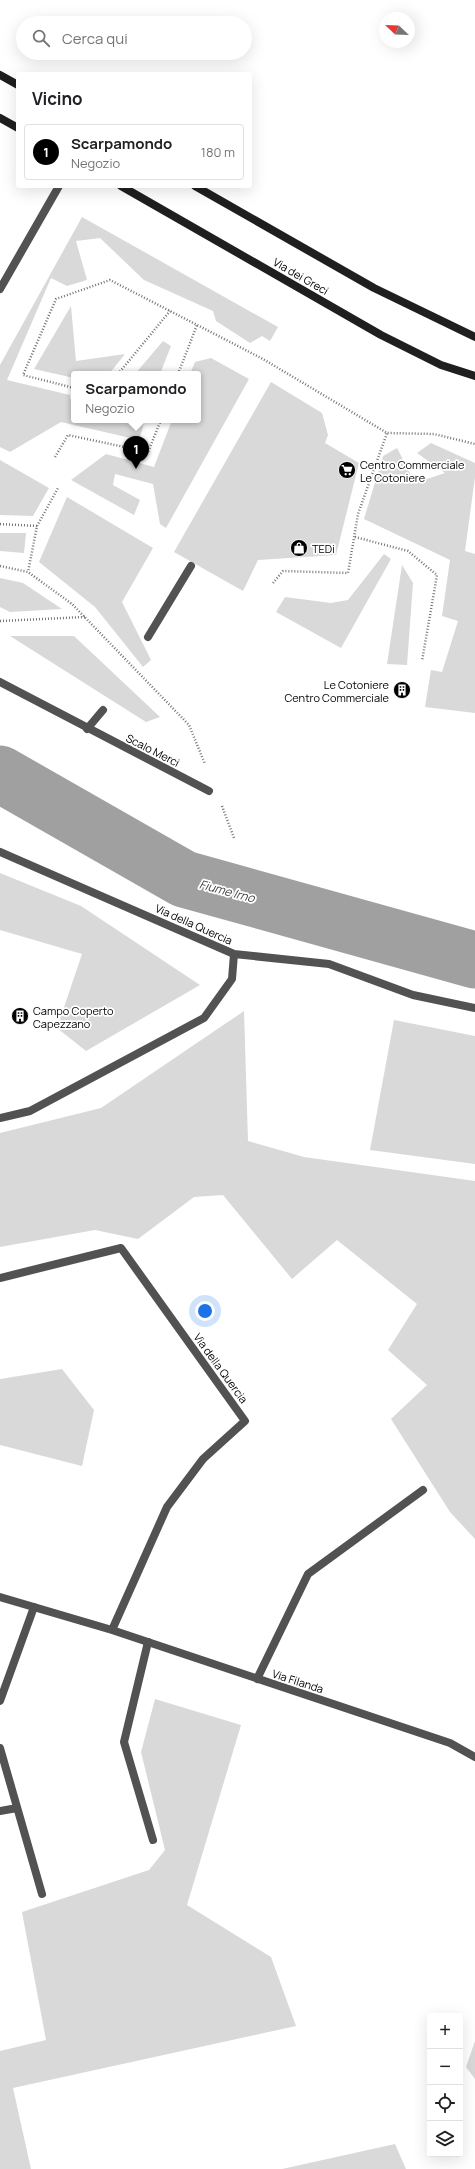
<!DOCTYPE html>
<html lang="it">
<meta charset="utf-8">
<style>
body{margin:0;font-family:Manrope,sans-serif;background:#f6f6f6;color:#202124}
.controls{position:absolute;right:12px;bottom:12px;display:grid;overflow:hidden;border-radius:4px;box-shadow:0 4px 16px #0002}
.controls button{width:36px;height:36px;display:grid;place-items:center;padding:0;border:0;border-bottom:1px solid #e0e0e0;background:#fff;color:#202124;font:20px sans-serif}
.compass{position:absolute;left:379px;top:12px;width:36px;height:36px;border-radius:50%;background:#fff;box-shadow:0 4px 16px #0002;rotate:293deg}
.you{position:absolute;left:205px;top:1311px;width:14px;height:14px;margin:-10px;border:3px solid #fff;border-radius:50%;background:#1a73e8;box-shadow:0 0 0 6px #1a73e833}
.badge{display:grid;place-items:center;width:26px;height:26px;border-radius:50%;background:#000;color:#fff;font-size:13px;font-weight:700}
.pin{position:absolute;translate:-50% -33px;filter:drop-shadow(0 1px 2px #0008)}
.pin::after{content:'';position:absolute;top:21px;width:14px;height:12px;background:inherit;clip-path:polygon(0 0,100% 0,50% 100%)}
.popup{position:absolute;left:71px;top:371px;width:130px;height:52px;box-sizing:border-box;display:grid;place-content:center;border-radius:4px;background:#fff;filter:drop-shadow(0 1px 3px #0005);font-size:13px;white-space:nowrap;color:#757577}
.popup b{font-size:15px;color:#202124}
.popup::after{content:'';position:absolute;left:50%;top:100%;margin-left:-8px;border:8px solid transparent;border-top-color:#fff}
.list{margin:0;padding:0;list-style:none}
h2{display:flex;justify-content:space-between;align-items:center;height:52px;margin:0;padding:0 16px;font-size:17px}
h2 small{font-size:13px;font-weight:400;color:#757577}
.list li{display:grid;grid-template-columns:26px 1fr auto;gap:12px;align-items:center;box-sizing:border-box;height:56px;margin:0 8px 8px;padding:0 8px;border:1px solid #e0e0e0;border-radius:4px}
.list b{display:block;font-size:15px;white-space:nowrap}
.list p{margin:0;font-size:13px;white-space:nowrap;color:#757577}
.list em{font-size:13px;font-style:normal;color:#757577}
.icon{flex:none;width:22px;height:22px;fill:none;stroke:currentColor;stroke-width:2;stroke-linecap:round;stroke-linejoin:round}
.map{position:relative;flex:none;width:475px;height:2169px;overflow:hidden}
.search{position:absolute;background:#fff;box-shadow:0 4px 16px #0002;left:16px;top:16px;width:236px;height:44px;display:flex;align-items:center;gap:10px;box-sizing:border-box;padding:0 14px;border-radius:22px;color:#757577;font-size:15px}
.panel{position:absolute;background:#fff;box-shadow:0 4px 16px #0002;left:16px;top:72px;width:236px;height:116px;border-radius:4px}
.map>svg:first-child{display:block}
.green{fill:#d9d9d9}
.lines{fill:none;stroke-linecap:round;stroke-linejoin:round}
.river{stroke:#a0a0a0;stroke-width:57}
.path{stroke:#747474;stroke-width:2.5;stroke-dasharray:1 2;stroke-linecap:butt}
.lane{stroke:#525252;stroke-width:8}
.street{stroke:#525252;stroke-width:8}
.secondary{stroke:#1f1f1f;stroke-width:8}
.labels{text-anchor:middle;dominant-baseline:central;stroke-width:3.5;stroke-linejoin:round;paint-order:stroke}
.street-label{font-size:11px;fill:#000;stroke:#fff}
.poi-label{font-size:11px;fill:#000;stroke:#fff;text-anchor:start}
.water-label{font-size:12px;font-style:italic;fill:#414141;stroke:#fff}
</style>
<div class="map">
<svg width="475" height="2169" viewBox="0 0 475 2169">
<rect width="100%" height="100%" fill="#fff"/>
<path class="green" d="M 82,217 L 278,327 L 270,341 L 262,336 L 250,343 L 216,321 L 213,311 L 144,280 L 100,238 L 76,241 L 87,280 L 67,286 L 51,278 L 7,380 L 70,395 L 70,399 L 74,399 L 74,420 L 145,420 L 139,440 L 61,422 L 10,452 L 0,447 L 0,365 Z
M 71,306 L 76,361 L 125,354 L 109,374 L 74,374 L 74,378 L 34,369 Z
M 163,341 L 171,346 L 160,374 L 135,374 Z
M 211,358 L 249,379 L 166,528 L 160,524 L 153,484 L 115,474 L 113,485 L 140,500 L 134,515 L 71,480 L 106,454 L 154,467 L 172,420 L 198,420 L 198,374 L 190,374 L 195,362 Z
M 271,382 L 322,413 L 328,435 L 325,443 L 359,463 L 336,555 L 258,560 L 243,591 L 174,552 Z
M 431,443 L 475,463 L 475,477 L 465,551 L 475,554 L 475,713 L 425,707 L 431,670 L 442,672 L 458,621 L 442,616 L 450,560 L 364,519 L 383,456 L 397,448 L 415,483 L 445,473 L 417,453 Z
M 0,460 L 49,488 L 33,516 L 0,515 Z
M 67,497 L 153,548 L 122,602 L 151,660 L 143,667 L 95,607 L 39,562 Z
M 0,533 L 26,533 L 24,553 L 0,551 Z
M 384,554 L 391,559 L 341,648 L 276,612 L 285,597 L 331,603 L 348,600 Z
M 402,565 L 413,583 L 407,665 L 387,664 Z
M 0,578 L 23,583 L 62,609 L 10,612 L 0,607 Z
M 10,636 L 74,636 L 160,717 L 146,722 Z
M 0,873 L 81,906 L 200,985 L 86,1051 L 57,1028 L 82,954 L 0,930 Z
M 244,1011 L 248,1141 L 304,1157 L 475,1181 L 475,1539 L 450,1512 L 391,1419 L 427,1385 L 388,1350 L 417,1304 L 337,1240 L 292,1279 L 223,1195 L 194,1197 L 138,1239 L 95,1230 L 0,1247 L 0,1133 L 101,1108 Z
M 394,1020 L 475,1036 L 475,1164 L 370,1150 Z
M 62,1369 L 94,1410 L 82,1466 L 0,1445 L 0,1379 Z
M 155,1699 L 241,1725 L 187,1905 L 271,1957 L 296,2026 L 13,2088 L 31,2169 L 0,2169 L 0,2051 L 46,2040 L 22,1912 L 149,1870 L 165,1850 L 141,1752 Z
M 475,2041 L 475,2079 L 466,2067 Z
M 395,2144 L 406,2169 L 281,2169 L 282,2169 Z"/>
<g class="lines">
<path class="river" d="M 0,774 L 184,879 L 475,960"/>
<path class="path" d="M 118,374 L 170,311
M 178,374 L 197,325
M 74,388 L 23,375 L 56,299 L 110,280 L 263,359 L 387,433 L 434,434 L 475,444
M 55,457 L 68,435 L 148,452 L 161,420
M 0,524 L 37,526 L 28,572
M 37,526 L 58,488
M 355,537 L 408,551 L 437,575 L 422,661
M 0,566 L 28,572 L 72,604 L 189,725 L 205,764
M 273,583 L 283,571 L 348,573 L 358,514 L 387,433
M 0,621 L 85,617
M 222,806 L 234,838"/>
<path class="lane" d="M 0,289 L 59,186
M 148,637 L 191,566
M 0,682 L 209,791
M 87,729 L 103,710
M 148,1642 L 124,1742 L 153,1840
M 0,1701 L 34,1607
M 0,1748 L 42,1894
M 0,1811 L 17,1808"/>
<path class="street" d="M 0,852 L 234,954 L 232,979 L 204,1018 L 30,1111 L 0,1118
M 234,954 L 329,964 L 413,995 L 475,1008
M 0,1278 L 121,1248 L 245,1421 L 203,1459 L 167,1507 L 112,1630 L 0,1597
M 112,1630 L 450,1743 L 475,1757
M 257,1679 L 308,1574 L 423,1490"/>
<path class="secondary" d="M 0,75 L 18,85
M 0,118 L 18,128
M 121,186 L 381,335 L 441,365 L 475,376
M 195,186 L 374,288 L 475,337"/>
</g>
<defs>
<g id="supermarket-disc" transform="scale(0.9)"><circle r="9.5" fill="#000" stroke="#fff"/><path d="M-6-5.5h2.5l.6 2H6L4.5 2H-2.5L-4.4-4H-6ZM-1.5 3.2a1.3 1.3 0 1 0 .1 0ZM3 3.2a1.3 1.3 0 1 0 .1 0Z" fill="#fff"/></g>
<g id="shop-disc" transform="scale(0.9)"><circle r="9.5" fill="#000" stroke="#fff"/><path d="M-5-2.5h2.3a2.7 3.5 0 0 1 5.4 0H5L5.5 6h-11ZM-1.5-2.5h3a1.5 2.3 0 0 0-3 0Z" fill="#fff"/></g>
<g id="building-disc" transform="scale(0.9)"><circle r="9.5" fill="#000" stroke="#fff"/><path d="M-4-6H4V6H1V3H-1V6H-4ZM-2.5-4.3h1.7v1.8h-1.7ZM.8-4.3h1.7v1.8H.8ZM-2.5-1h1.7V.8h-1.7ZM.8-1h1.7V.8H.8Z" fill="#fff"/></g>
</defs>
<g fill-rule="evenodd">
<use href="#supermarket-disc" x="347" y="470"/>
<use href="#shop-disc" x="299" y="548"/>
<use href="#building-disc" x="402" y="690"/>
<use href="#building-disc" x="20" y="1016"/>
</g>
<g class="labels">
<g class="street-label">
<text transform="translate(301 276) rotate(30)">Via dei Greci</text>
<text transform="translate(153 750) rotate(27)">Scalo Merci</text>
<text transform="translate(194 924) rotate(24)">Via della Quercia</text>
<text transform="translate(221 1368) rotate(54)">Via della Quercia</text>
<text transform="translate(298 1681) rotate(18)">Via Filanda</text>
</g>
<g class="poi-label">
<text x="360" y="464">Centro Commerciale<tspan x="360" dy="13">Le Cotoniere</tspan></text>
<text x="312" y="548">TEDi</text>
<text x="389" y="684" text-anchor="end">Le Cotoniere<tspan x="389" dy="13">Centro Commerciale</tspan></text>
<text x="33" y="1010">Campo Coperto<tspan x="33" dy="13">Capezzano</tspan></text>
</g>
<g class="water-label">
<text transform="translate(227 891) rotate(15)">Fiume Irno</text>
</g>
</g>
</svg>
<div class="controls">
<button>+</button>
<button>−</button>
<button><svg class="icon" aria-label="locate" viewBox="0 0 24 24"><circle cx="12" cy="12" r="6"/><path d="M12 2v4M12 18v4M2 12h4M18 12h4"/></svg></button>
<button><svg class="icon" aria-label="layers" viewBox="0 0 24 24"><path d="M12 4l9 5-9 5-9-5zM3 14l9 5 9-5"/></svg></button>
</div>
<svg class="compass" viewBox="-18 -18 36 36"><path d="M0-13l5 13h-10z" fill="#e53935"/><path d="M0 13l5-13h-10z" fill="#757577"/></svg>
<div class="you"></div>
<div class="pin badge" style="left:136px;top:469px">1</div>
<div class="popup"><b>Scarpamondo</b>Negozio</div>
<div class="search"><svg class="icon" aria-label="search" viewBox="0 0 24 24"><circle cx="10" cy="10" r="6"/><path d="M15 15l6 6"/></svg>Cerca qui</div>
<section class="panel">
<h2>Vicino<small></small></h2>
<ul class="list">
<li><span class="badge">1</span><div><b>Scarpamondo</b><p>Negozio</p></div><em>180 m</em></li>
</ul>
</section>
</div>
